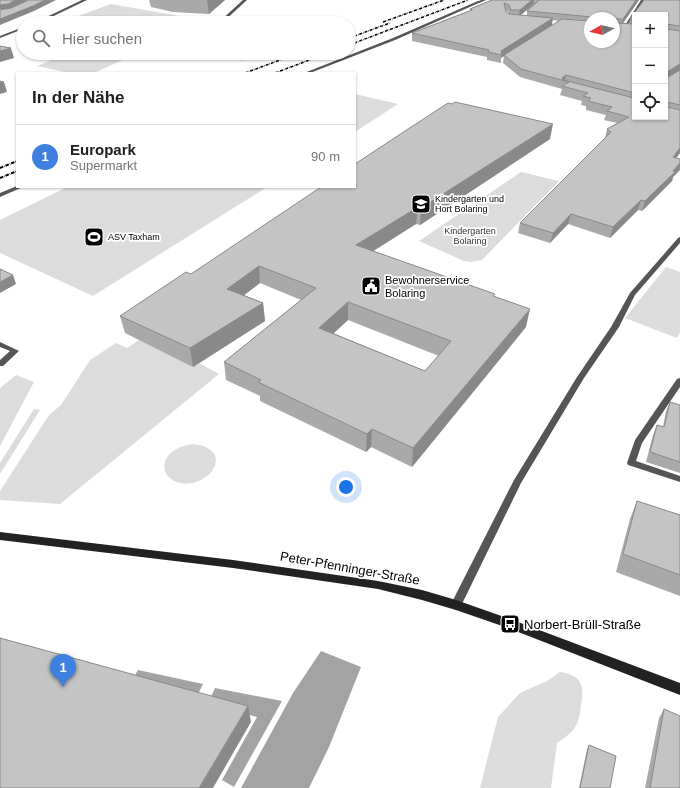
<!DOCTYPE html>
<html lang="de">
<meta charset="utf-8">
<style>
body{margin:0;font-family:Helvetica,sans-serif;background:#f2f2f2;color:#202124}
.controls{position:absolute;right:12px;top:12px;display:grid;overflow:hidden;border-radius:0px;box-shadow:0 1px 3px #0004}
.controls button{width:36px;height:36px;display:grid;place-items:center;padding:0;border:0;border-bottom:1px solid #e0e0e0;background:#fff;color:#202124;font:20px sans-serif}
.compass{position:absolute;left:584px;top:12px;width:36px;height:36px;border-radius:50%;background:#fff;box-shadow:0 1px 3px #0004;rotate:262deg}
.you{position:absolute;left:346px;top:487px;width:14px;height:14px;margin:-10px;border:3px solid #fff;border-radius:50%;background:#1a73e8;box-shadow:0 0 0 6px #1a73e833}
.badge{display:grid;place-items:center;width:26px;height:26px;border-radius:50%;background:#000;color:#fff;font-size:13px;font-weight:700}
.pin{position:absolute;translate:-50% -33px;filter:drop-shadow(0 1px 2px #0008)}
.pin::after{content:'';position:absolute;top:21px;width:14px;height:12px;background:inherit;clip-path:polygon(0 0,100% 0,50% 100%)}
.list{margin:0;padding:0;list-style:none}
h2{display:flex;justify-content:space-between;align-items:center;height:52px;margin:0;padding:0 16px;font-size:17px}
h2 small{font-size:13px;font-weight:400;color:#757577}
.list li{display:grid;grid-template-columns:26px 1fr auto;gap:12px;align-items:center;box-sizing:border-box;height:64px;padding:0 16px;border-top:1px solid #e0e0e0}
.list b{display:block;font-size:15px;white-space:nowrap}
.list p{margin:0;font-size:13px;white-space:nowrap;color:#757577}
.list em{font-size:13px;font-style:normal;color:#757577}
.icon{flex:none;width:22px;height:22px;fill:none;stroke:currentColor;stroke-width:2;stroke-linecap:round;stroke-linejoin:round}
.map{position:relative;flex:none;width:680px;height:788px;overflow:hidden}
.search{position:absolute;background:#fff;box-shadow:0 1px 3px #0004;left:16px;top:16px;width:340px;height:44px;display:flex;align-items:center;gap:10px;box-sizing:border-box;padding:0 14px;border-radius:22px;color:#757577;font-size:15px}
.panel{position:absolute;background:#fff;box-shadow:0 1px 3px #0004;left:16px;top:72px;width:340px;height:116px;border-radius:0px}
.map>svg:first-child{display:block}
.green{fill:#dcdcdc}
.water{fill:#a3a3a3}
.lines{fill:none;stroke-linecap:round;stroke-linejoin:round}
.lane{fill:#555;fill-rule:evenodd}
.street{fill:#555;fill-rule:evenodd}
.secondary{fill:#222;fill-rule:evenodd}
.rail-far1{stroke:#000;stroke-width:1.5;stroke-dasharray:3 1 0.5 1;stroke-linecap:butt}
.rail{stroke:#000;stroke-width:2;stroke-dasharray:3.5 1 0.5 1;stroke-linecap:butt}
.wall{fill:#a9a9a9;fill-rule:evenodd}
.shaded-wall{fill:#898989}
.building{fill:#c4c4c4;stroke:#898989;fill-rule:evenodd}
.labels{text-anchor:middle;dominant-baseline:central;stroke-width:3.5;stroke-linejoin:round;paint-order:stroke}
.far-poi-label{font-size:9px;fill:#000;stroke:#fff;text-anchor:start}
.far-park-label{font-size:9px;fill:#333;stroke:#fff}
.poi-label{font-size:11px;fill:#000;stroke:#fff;text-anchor:start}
.near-street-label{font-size:13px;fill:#000;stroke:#fff}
.near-poi-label{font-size:13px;fill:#000;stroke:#fff;text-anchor:start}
</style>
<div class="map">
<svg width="680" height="788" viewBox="0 0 680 788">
<rect width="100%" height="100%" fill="#fff"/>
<path class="green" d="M 111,4 L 208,21 L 204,23 L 59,23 Z
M 68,53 L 138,53 L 94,73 L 69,73 L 37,66 Z
M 216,53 L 242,53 L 254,56 L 242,61 Z
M 355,94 L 398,104 L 355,132 Z
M 521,172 L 559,181 L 482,260 L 471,262 L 464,261 L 419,241 Z
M 67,187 L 267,187 L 93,296 L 0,253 L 0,220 Z
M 666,267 L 680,272 L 680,333 L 677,338 L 625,318 Z
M 139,340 L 193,366 L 199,363 L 219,374 L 60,504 L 0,500 L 0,491 L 49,415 L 61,405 L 90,360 L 116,343 L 127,348 Z
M 16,375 L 34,382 L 0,446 L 0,388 Z
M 34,409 L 40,410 L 0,474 L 0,463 Z
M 193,444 C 238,449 208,492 177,482 C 160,476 161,458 175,450 C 181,446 187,445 193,444 Z
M 560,672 C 581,675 585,685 581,705 C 580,714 579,721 574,729 C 570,734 563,739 557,743 L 551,788 L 480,788 L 498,717 L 520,693 L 547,681 Z"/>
<path class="water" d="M 321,651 L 361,667 L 329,747 L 309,788 L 241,788 L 293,693 Z
M 138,670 L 203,684 L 195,700 L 131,682 Z
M 215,688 L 282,701 L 234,787 L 222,780 L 257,717 L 208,703 Z"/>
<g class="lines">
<path class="lane" d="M 243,0 L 247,0 L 222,23 L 218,23 Z
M 478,1 L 481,2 L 395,40 L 310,73 L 304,73 L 393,38 Z
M 17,186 L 23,187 L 0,197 L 0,193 Z
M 0,342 L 19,351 L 3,366 L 0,366 L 0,360 L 10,351 L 0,347 Z
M 680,378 L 680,387 L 642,443 L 636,461 L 680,476 L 680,482 L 628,465 L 627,463 L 635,440 L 677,379 Z"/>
<path class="street" d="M 82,0 L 87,0 L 39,23 L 34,23 Z
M 481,0 L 486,0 L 479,3 L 477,2 Z
M 641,0 L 645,0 L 624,30 L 622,30 Z
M 23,27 L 23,29 L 0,38 L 0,36 Z
M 680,237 L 680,243 L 635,295 L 619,327 L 584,378 L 521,483 L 460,608 L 456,610 L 452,608 L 451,605 L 452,602 L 514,480 L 577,377 L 611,327 L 630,293 L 678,238 Z"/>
<path class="secondary" d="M 0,532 L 233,560 L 378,581 L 422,590 L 456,600 L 510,619 L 680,683 L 680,695 L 508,628 L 456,610 L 422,600 L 378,589 L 233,568 L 0,540 Z"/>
<path class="rail-far1" d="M 383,22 L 444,0
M 349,38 L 390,23
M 349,45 L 468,0
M 295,58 L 309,53
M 245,73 L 299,53
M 275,73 L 328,53"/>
<path class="rail" d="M 0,168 L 17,161
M 0,178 L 17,171"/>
</g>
<path class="wall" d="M 149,0 L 225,0 L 209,14 L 173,12 L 151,7 Z
M 492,0 L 639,0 L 623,23 L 629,24 L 630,19 L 644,0 L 680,0 L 680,153 L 676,158 L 680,159 L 680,169 L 673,177 L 672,181 L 642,211 L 638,210 L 610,238 L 568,224 L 550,243 L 518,233 L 520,223 L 605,138 L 607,129 L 617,123 L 604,120 L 606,115 L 586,110 L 586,106 L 581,105 L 582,101 L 560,95 L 562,89 L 520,77 L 503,63 L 504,56 L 501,58 L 501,63 L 487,60 L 487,57 L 412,41 L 412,33 L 470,11 L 470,9 ZM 533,5 L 534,5 L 527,11 L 527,16 L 521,15 ZM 505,10 L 508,12 L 509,14 L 506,12 ZM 635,15 L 665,15 L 665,117 L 635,117 ZM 590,18 L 614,18 L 614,42 L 590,42 ZM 552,20 L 559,21 L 536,35 L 552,25 Z
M 550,139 L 420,225 L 416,224 L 373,251 L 494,297 L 526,327 L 412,467 L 371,447 L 366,452 L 260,401 L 260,396 L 226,380 L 224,362 L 301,300 L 260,283 L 244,295 L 263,303 L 265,321 L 193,367 L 125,333 L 120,316 L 191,274 ZM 348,320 L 439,356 L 425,371 L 333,333 Z
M 670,402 L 680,405 L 680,473 L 646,462 L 653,435 L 657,425 L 663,427 L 666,411 Z
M 637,501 L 680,515 L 680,596 L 616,572 L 630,519 Z
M 664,709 L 680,788 L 645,788 L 659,718 Z
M 589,745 L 610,788 L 579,788 L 587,749 Z"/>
<path class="shaded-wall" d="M 16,0 L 28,0 L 10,9 L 0,9 L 0,5 Z
M 45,0 L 56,0 L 34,11 L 0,25 L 0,19 Z
M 207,0 L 225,0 L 209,14 Z
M 532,0 L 534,0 L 533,5 L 518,17 L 520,10 Z
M 636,0 L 639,0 L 621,26 L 623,19 Z
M 553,18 L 552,25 L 505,56 L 504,55 L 504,56 L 501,58 L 501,51 Z
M 11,48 L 14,58 L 0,62 L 0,51 Z
M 680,64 L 680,71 L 665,79 L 667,72 Z
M 566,75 L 565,81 L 562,80 L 562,78 Z
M 4,82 L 7,92 L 0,94 L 0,83 Z
M 553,124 L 550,139 L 420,225 L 421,208 Z
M 680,148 L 680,153 L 670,167 L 673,157 Z
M 680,163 L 680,170 L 673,177 L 672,181 L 642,211 L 645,201 Z
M 641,200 L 638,210 L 610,238 L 613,227 Z
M 418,207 L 416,224 L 356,262 L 356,245 Z
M 571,214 L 568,224 L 550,243 L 553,233 Z
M 259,266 L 260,283 L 230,306 L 227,289 Z
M 13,275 L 16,284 L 0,293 L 0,282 Z
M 348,302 L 348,320 L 320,346 L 319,328 Z
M 263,303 L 265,321 L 193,367 L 190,348 Z
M 530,309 L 526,327 L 412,467 L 413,448 Z
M 372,429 L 371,447 L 366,452 L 367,434 Z
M 248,706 L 251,722 L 213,788 L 199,788 Z"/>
<path class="building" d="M 0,0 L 16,0 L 8,4 L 0,5 Z
M 29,0 L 45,0 L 33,6 L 0,19 L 0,10 L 11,8 Z
M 492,0 L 532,0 L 520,10 L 511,10 L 509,5 L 504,3 L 506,12 L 509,14 L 553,18 L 501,51 L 502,55 L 488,52 L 489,50 L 412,33 L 472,10 L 470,9 Z
M 538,0 L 636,0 L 623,19 L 615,19 L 615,23 L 635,24 L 635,93 L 566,75 L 562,78 L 563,80 L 634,98 L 635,97 L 635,117 L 665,117 L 665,15 L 635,15 L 635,20 L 630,19 L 644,0 L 680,0 L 680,26 L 666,24 L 667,29 L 680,31 L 680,64 L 667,72 L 666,77 L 668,77 L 680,70 L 680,105 L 667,102 L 667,107 L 680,110 L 680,148 L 673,157 L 680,159 L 680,163 L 673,171 L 675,172 L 645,201 L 641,200 L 613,227 L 571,214 L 553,233 L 520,223 L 611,132 L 607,129 L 629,117 L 607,111 L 612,107 L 588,101 L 591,98 L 583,96 L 588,93 L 562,86 L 569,82 L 521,69 L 504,55 L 562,19 L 590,21 L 590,42 L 614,42 L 614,18 L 592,18 L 593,17 L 527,11 L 538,1 Z
M 0,46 L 11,48 L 0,51 Z
M 0,81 L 4,82 L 0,83 Z
M 455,102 L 553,124 L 421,208 L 418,207 L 356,245 L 495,294 L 493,296 L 530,309 L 413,448 L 372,429 L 367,434 L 258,382 L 261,380 L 224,362 L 316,288 L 259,266 L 227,289 L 263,303 L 190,348 L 120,316 L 186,272 L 191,274 L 321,187 L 355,187 L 355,164 L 402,133 L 448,103 L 452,104 ZM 348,302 L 451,341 L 425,371 L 319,328 Z
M 0,269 L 13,275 L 0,282 Z
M 670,402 L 680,405 L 680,462 L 650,452 L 657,425 L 664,427 Z
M 637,501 L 680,515 L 680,575 L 623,554 Z
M 0,638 L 248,706 L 199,788 L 0,788 Z
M 664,709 L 680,716 L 680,788 L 650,788 Z
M 589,745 L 616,756 L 610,788 L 580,788 Z"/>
<defs>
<g id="school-square" transform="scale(1)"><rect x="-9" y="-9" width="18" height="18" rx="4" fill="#000" stroke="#fff"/><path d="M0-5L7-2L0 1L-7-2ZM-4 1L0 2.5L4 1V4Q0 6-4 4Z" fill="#fff"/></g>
<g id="stadium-square" transform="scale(1)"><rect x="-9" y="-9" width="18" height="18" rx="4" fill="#000" stroke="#fff"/><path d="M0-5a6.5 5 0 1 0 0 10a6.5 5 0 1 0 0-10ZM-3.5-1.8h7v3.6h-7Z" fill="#fff"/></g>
<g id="civic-square" transform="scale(1)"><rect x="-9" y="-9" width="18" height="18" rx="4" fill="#000" stroke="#fff"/><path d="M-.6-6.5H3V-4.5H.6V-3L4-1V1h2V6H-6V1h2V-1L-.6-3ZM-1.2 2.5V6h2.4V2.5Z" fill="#fff"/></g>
<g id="bus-square" transform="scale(1)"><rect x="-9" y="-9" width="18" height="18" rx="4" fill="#000" stroke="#fff"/><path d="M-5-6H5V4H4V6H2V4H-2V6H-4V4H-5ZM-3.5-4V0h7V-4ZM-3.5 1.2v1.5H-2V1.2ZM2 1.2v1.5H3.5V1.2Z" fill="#fff"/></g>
</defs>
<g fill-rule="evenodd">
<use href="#school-square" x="421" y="204"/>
<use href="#stadium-square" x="94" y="237"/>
<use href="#civic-square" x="371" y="286"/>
<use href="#bus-square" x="510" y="624"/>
</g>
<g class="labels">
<g class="far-poi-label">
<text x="435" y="199">Kindergarten und<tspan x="435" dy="10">Hort Bolaring</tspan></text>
<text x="108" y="237">ASV Taxham</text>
</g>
<g class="far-park-label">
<text x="470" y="231">Kindergarten<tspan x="470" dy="10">Bolaring</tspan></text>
</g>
<g class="poi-label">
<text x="385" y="280">Bewohnerservice<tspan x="385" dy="13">Bolaring</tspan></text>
</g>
<g class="near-street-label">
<text transform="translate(350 568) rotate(10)">Peter-Pfenninger-Straße</text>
</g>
<g class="near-poi-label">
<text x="524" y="624">Norbert-Brüll-Straße</text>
</g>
</g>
</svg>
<div class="controls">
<button>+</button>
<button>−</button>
<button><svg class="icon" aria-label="locate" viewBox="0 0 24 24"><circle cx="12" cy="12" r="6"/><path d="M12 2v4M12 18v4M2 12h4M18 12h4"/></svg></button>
</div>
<svg class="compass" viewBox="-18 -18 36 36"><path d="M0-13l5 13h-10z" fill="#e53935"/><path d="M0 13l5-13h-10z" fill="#757577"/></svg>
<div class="you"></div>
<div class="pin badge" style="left:63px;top:687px;background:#3f7fe0">1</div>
<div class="search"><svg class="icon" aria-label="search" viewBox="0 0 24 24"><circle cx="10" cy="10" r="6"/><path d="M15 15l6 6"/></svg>Hier suchen</div>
<section class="panel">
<h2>In der Nähe<small></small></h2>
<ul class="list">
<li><span class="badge" style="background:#3f7fe0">1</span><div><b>Europark</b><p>Supermarkt</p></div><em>90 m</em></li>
</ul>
</section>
</div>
